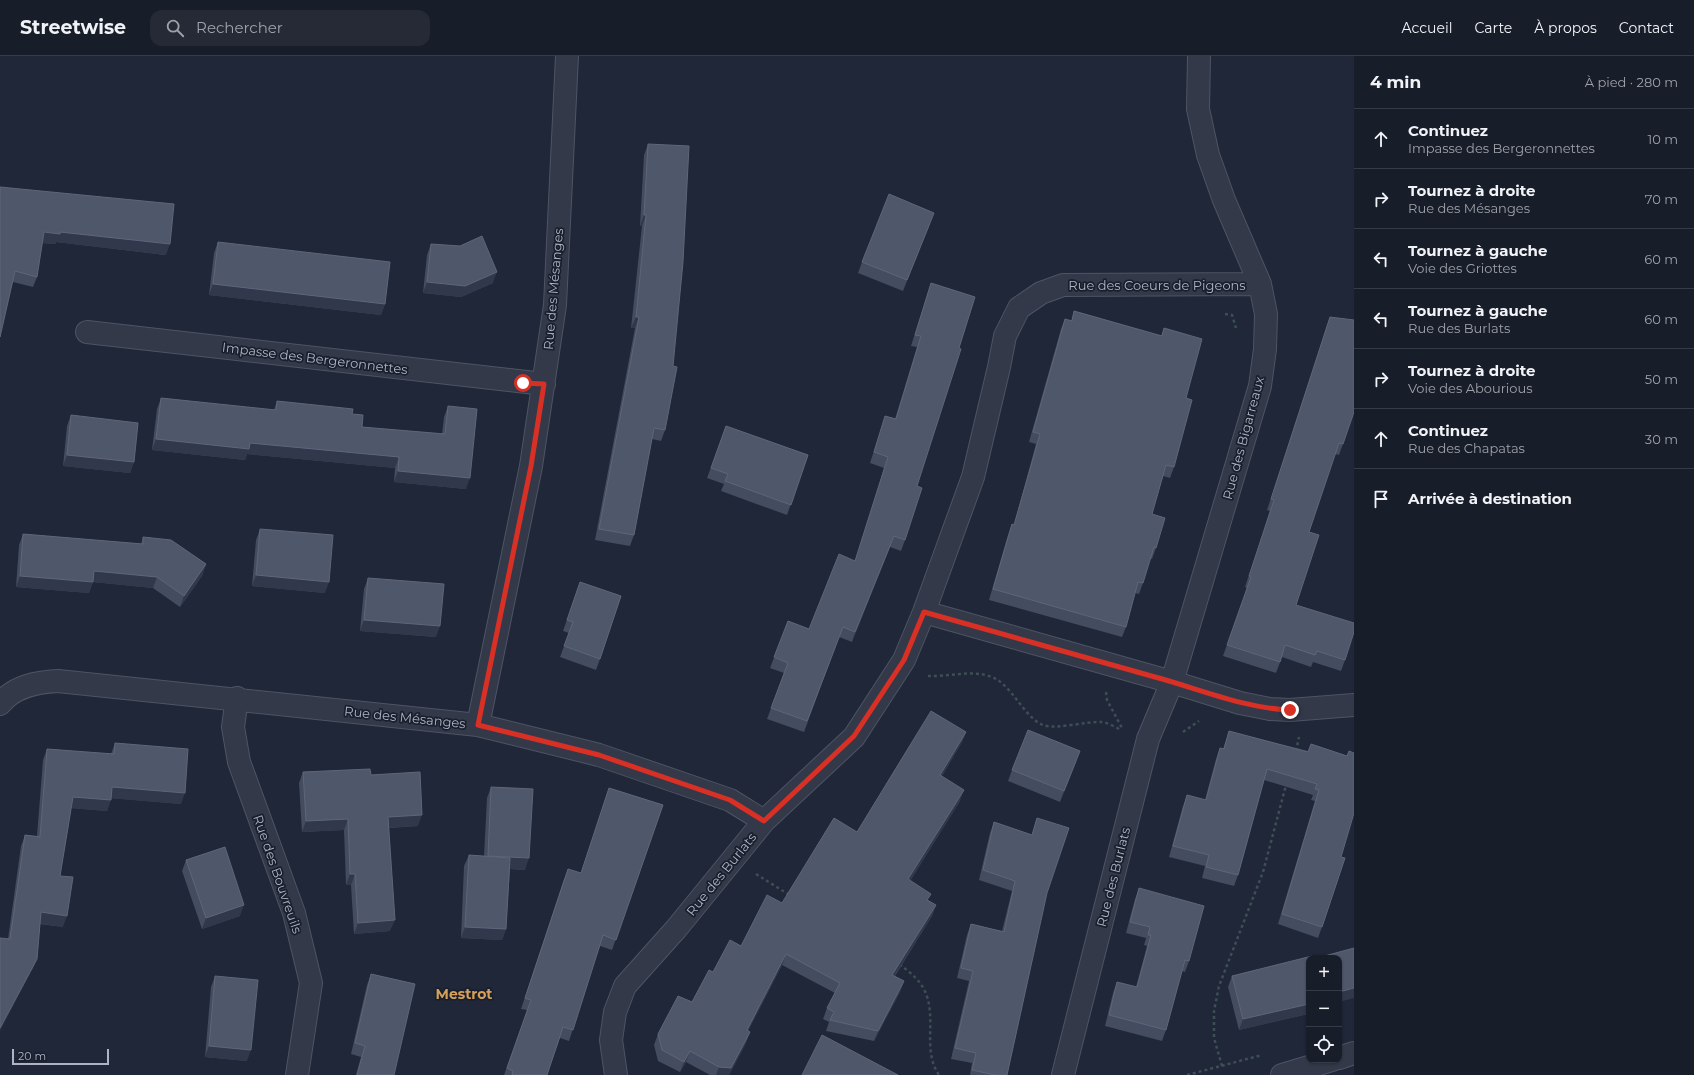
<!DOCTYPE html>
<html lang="fr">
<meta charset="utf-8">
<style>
body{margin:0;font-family:Montserrat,sans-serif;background:#252a36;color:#f1f3f6}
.controls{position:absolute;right:12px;bottom:12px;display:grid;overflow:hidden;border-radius:8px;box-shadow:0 1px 3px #0004}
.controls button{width:36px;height:36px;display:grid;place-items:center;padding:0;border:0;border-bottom:1px solid #363b47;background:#181d2a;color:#f1f3f6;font:20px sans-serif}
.scale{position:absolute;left:12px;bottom:10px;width:97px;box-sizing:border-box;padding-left:4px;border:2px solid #aeb4c5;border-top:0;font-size:11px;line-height:14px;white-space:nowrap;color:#aeb4c5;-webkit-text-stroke:3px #191f2d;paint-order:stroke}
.stop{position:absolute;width:12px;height:12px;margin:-9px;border:3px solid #d93025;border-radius:50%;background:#fff}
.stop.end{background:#d93025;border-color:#fff;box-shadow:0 1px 4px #0008}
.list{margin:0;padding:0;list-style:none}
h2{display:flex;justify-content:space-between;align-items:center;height:52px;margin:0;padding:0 16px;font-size:17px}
h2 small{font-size:13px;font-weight:400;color:#9fa2a8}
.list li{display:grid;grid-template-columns:26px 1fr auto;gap:12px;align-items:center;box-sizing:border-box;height:60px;padding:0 16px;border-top:1px solid #363b47}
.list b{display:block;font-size:15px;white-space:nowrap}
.list p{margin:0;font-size:13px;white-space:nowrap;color:#9fa2a8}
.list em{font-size:13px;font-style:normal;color:#9fa2a8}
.icon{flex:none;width:22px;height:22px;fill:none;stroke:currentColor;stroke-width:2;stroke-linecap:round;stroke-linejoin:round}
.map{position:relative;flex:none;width:1354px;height:1019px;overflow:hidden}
header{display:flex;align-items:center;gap:24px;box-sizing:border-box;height:56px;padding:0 20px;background:#181d2a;border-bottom:1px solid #363b47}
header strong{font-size:19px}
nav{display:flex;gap:22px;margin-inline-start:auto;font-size:14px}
.search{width:280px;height:36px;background:#252a36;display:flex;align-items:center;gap:10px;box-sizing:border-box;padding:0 14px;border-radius:12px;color:#9fa2a8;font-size:15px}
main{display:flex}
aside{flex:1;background:#181d2a}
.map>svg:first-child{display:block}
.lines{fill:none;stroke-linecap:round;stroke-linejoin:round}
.minor-casing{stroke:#4e5463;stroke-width:24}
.path{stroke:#3c4f54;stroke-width:2.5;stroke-dasharray:3 3;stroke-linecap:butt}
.minor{stroke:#333949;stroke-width:22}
.wall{fill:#444c60}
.shaded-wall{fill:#31384b}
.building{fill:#4f576b;stroke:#5e6679}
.route{stroke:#d93025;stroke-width:5}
.labels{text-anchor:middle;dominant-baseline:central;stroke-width:3.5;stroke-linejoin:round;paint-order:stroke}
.street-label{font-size:13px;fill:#aeb4c5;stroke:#191f2d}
.neighbourhood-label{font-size:14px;font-weight:bold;fill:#d5a059;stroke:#191f2d}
</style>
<header>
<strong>Streetwise</strong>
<div class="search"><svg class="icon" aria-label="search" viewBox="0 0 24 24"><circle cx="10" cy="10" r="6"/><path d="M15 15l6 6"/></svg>Rechercher</div>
<nav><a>Accueil</a><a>Carte</a><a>À propos</a><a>Contact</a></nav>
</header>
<main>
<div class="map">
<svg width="1354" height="1019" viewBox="0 0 1354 1019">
<rect width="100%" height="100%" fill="#202738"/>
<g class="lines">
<g class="minor-casing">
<path id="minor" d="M 87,276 L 544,328
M 924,556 L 1172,626 L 1240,647 L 1270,653 L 1290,654 L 1354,649
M 237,642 L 233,671 L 239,706 L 294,857 L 311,927 L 297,1019
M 0,648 C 14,630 37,626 58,625 L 478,669 L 599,699 L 730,744 L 764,765
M 478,669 L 531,410 L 555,249 L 567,0
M 1339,1002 L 1354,997
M 616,1019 L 611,984 L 615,956 L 625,930 L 676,873 L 764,765 L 854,681 L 904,604 L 924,556 L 973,421 L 999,311 L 1005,280 L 1019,252 L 1041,237 L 1063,229 L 1260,228
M 1063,1019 L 1148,683 L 1172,626 L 1260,330 L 1265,293 L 1266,258 L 1260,228 L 1224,144 L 1208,99 L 1198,53 L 1199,0
M 1282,1019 L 1332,1004"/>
</g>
<path class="path" d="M 1225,258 L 1232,259 L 1236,272
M 928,620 C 947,621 970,614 989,620 C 1010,625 1024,662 1043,669 C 1055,674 1087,665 1101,666 C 1107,666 1115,671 1121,674
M 1106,636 L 1107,644 L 1122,672
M 1183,676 L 1199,665
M 1296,695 L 1299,681
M 756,818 L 791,840
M 900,908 C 906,914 915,920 920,927 C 941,955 920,992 939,1019
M 1222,1010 L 1214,982 L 1214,955 L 1219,930 L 1263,816 L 1286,729
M 1187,1019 L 1262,999"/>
<use href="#minor" class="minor"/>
</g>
<path class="wall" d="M 648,88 L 665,374 L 661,385 L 652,383 L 634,479 L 630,490 L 595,484 L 635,272 L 631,272 L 642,170 L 640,170 L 644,99 Z
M 0,131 L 166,199 L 56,186 L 56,188 L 42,187 L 37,221 L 33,231 L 13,226 Z
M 930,168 L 903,235 L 858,217 L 862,206 Z
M 218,186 L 385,248 L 381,259 L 209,239 L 214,197 Z
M 431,188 L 493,227 L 461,241 L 423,237 L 427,199 Z
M 931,227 L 959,292 L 917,430 L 905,484 L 901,495 L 890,491 L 852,586 L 839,581 L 804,676 L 767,663 L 784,617 L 770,612 L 788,565 L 809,573 L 855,505 L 884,412 L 870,407 L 885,360 L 895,363 L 917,291 L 911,290 Z
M 1074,255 L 1161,280 L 1164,272 L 1186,342 L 1174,411 L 1170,422 L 1163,420 L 1152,458 L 1156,492 L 1152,503 L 1150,502 L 1143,527 L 1139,538 L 1135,537 L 1126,571 L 1122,581 L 989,544 L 1008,479 L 1012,468 L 1014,469 L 1036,388 L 1029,386 L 1061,273 L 1065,263 L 1071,265 Z
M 1330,261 L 1343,388 L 1339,399 L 1335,398 L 1309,476 L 1296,549 L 1345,604 L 1341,615 L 1313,606 L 1311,611 L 1282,601 L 1276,617 L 1223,600 L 1247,532 L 1245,531 L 1270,455 L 1267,454 Z
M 161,342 L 274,354 L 277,345 L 352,358 L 362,371 L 442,378 L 444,361 L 448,350 L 466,433 L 394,426 L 395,412 L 247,398 L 245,404 L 152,394 L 157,353 Z
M 71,359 L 134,406 L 130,417 L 63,410 L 67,370 Z
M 726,370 L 808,399 L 787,459 L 721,435 L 724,428 L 707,422 Z
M 260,473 L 325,537 L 252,530 L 256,484 Z
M 23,478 L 141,488 L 143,481 L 206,508 L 202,520 L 180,551 L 153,532 L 93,526 L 89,537 L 16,531 L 19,489 Z
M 368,522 L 436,581 L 360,575 L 364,533 Z
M 580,526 L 600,603 L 596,614 L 560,601 L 569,577 L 563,575 Z
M 1229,675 L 1308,695 L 1341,801 L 1322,871 L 1318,882 L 1278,868 L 1315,745 L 1311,744 L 1313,739 L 1264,724 L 1238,819 L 1234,830 L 1202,822 L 1205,810 L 1169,801 L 1183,750 L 1187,739 L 1205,744 L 1216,703 L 1220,692 L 1223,693 Z
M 966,676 L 962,686 L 942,720 L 960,745 L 910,825 L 929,845 L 936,849 L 932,860 L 895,920 L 904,925 L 900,936 L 874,985 L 826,975 L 829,966 L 823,963 L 827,952 L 835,937 L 782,909 L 748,975 L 750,976 L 746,987 L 729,1019 L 710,1019 L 686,1006 L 680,1016 L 658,1005 L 654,989 L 658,978 L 692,946 L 713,916 L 741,890 L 782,847 L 857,776 Z
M 115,687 L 181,748 L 111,742 L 107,755 L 71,752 L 60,820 L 63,871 L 40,868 L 37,903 L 32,914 L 8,883 L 21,790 L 25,779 L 37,780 L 43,704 L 47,693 L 111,698 Z
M 1076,706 L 1060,746 L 1008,725 L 1012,714 Z
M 303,716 L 371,719 L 418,770 L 389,772 L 390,875 L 354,878 L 351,829 L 346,829 L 344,774 L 302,776 L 299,727 Z
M 491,731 L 525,814 L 510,813 L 506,873 L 502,884 L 461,882 L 464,810 L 469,799 L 484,800 L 487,742 Z
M 609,732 L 663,749 L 612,894 L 600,890 L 569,985 L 560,982 L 547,1019 L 504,1019 L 527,954 L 521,953 L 564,823 L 581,817 Z
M 1037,762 L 1047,837 L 1007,1019 L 970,1019 L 972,1007 L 951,1003 L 969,925 L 957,922 L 967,879 L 971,868 L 1002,875 L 1012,835 L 979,824 L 990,777 L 994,766 L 1032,779 Z
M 186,804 L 240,860 L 202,873 L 182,815 Z
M 1139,832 L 1189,905 L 1185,916 L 1182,915 L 1166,974 L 1162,985 L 1105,970 L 1113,937 L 1117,926 L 1136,931 L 1147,890 L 1144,889 L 1146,882 L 1126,877 L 1135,843 Z
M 1309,902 L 1309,955 L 1308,958 L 1239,974 L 1228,931 L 1232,920 Z
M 371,918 L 394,1019 L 356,1019 L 361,1001 L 351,998 L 367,929 Z
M 215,920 L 247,1005 L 205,1001 L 211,931 Z"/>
<path class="shaded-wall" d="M 934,157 L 930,168 L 903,235 L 907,224 Z
M 644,159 L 646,159 L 642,170 L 640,170 Z
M 44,176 L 60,176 L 170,188 L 166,199 L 56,186 L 56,188 L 40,187 Z
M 497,216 L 493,227 L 461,241 L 423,237 L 427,226 Z
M 213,228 L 385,248 L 381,259 L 209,239 Z
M 636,261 L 639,261 L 635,272 L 631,272 Z
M 156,383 L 250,387 L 399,401 L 395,412 L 247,398 L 245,404 L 152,394 Z
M 67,399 L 134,406 L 130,417 L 63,410 Z
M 398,415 L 470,422 L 466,433 L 394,426 Z
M 894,480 L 890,491 L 852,586 L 855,576 Z
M 206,508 L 202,520 L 180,551 L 184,540 Z
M 94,515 L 157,521 L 153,532 L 93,526 L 89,537 L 16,531 L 20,520 Z
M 256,519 L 329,526 L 325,537 L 252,530 Z
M 364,564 L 440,570 L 436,581 L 360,575 Z
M 966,676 L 962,686 L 936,730 L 940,719 Z
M 1080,695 L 1076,706 L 1060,746 L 1064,735 Z
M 112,731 L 185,737 L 181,748 L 108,742 Z
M 964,734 L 960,745 L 904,834 L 908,823 Z
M 73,741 L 111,744 L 107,755 L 69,752 Z
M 422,759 L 418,770 L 384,772 L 388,761 Z
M 348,763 L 344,774 L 302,776 L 306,765 Z
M 488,800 L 529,802 L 525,814 L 484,811 Z
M 350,818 L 355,818 L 351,829 L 346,829 Z
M 244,849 L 240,860 L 202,873 L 206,862 Z
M 936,849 L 932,860 L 888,930 L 892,919 Z
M 41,856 L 67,860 L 63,871 L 37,867 Z
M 395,864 L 390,875 L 354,878 L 358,867 Z
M 465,871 L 506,873 L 502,884 L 461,882 Z
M 786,898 L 782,909 L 743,985 L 747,974 Z
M 37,903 L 32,914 L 0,975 L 0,972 Z
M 904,925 L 900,936 L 874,985 L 878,975 Z
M 1354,932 L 1354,942 L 1339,946 L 1339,936 Z
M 1309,947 L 1309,955 L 1308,958 L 1239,974 L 1243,963 Z
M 750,976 L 746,987 L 729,1019 L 716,1019 L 719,1011 Z
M 209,990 L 251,994 L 247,1005 L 205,1001 Z
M 690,995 L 686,1006 L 680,1016 L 684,1006 Z"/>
<path class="building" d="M 648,88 L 689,90 L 683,206 L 673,310 L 677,311 L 665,374 L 654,372 L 634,479 L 599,473 L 639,261 L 636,261 L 646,159 L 644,159 Z
M 0,131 L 174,148 L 170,188 L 60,176 L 60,178 L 44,176 L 37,221 L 15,215 L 0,281 Z
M 889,138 L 934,157 L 907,224 L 862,206 Z
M 482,180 L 497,216 L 465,230 L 427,226 L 431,188 L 460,190 Z
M 218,186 L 390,206 L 385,248 L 213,228 Z
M 931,227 L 975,241 L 959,292 L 961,293 L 917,430 L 922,432 L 905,484 L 894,480 L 855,576 L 843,571 L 807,665 L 771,652 L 788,607 L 774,601 L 788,565 L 809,573 L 839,498 L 855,505 L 888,401 L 874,396 L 885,360 L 896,363 L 921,280 L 915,279 Z
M 1074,255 L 1162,280 L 1164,272 L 1202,283 L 1186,342 L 1192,344 L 1174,411 L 1166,409 L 1152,458 L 1165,462 L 1156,492 L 1154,491 L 1143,527 L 1138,526 L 1126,571 L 993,533 L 1012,468 L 1014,469 L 1040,378 L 1033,376 L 1065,263 L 1072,265 Z
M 1330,261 L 1354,264 L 1354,356 L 1343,388 L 1339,387 L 1309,476 L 1319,479 L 1296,549 L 1354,567 L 1354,576 L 1345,604 L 1317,595 L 1315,599 L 1285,589 L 1280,606 L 1227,589 L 1251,521 L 1249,520 L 1274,444 L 1271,443 Z
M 161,342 L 276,354 L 277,345 L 353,353 L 352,358 L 363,359 L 362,371 L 445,378 L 448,350 L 477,353 L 470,422 L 398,415 L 399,401 L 250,387 L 249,393 L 156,383 Z
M 71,359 L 138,367 L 134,406 L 67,399 Z
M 726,370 L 808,399 L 791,449 L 725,425 L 728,418 L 711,412 Z
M 260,473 L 333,479 L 329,526 L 256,519 Z
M 23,478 L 143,488 L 143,481 L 171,484 L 206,508 L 184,540 L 157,521 L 94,515 L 93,526 L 20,520 Z
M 368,522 L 444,528 L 440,570 L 364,564 Z
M 580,526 L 621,540 L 600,603 L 564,590 L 573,566 L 567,564 Z
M 931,655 L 966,676 L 940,719 L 964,734 L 908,823 L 931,838 L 927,844 L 936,849 L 892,919 L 904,925 L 878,975 L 830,964 L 834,956 L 827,952 L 840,927 L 786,898 L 747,974 L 750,976 L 731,1012 L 719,1011 L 690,995 L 684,1006 L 662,994 L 658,978 L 678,940 L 692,946 L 709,914 L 713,916 L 730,884 L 741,890 L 767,839 L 782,847 L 834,762 L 857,776 Z
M 1028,674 L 1080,695 L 1064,735 L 1012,714 Z
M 1229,675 L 1308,696 L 1311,688 L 1347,700 L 1349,695 L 1354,697 L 1354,757 L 1341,801 L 1345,802 L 1322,871 L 1282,858 L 1319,734 L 1315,733 L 1317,728 L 1267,713 L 1238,819 L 1206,811 L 1209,799 L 1173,790 L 1187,739 L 1206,744 L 1220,692 L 1224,693 Z
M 115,687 L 188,693 L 185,737 L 112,731 L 111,744 L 73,741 L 60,820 L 73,821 L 67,860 L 41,856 L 37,903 L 0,972 L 0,882 L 10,883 L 25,779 L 40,781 L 47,693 L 114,698 Z
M 370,713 L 371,719 L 420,716 L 422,759 L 388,761 L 395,864 L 358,867 L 355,818 L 350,818 L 348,763 L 306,765 L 303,716 Z
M 491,731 L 533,733 L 529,802 L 488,800 Z
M 609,732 L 663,749 L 616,884 L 603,879 L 573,974 L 563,971 L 547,1019 L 512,1019 L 513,1015 L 507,1012 L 531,944 L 525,942 L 568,813 L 581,817 Z
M 1037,762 L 1069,772 L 1047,837 L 1007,1019 L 995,1019 L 972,1014 L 976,997 L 955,992 L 973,915 L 961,912 L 971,868 L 1004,876 L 1015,825 L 983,814 L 994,766 L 1032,779 Z
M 225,791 L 244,849 L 206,862 L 186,804 Z
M 469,799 L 510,802 L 506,873 L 465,871 Z
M 1139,832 L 1204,850 L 1189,905 L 1185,904 L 1166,974 L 1109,959 L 1117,926 L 1137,931 L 1151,879 L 1148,879 L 1150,871 L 1130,866 Z
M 1354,892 L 1354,932 L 1339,936 L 1339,902 L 1317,902 Z
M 1312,900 L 1311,902 L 1309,902 L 1309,948 L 1243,963 L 1232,920 Z
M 371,918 L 415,928 L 394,1019 L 357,1019 L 365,990 L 355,987 Z
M 215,920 L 258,924 L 251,994 L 209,990 Z
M 822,979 L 898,1019 L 802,1019 Z"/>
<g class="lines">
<path class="route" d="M 523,327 L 544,328 L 531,410 L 478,669 L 599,699 L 730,744 L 764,765 L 854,680 L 904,604 L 924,556 C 1001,578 1078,599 1155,621 C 1200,633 1243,652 1290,654"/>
</g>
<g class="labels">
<g class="street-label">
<text x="1157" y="229">Rue des Coeurs de Pigeons</text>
<text transform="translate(553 233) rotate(-85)">Rue des Mésanges</text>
<text transform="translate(315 302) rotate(7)">Impasse des Bergeronnettes</text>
<text transform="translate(1243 382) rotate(-75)">Rue des Bigarreaux</text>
<text transform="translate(405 661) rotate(6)">Rue des Mésanges</text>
<text transform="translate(278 818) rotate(71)">Rue des Bouvreuils</text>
<text transform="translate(721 818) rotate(-51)">Rue des Burlats</text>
<text transform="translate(1113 821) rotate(-76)">Rue des Burlats</text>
</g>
<g class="neighbourhood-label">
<text x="464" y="938">Mestrot</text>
</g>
</g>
</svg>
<div class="controls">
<button>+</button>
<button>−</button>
<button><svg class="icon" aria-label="locate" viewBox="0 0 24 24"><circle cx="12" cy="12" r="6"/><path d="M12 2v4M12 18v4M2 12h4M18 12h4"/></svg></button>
</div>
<div class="scale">20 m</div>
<div class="stop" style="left:523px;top:327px"></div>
<div class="stop end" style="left:1290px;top:654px"></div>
</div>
<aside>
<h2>4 min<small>À pied · 280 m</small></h2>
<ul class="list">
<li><svg class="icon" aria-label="ahead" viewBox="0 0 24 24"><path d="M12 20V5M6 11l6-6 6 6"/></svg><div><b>Continuez</b><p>Impasse des Bergeronnettes</p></div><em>10 m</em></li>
<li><svg class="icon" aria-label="right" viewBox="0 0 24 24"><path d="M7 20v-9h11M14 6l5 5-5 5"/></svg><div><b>Tournez à droite</b><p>Rue des Mésanges</p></div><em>70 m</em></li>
<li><svg class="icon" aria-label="left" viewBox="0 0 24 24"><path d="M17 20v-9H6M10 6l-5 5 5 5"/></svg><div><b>Tournez à gauche</b><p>Voie des Griottes</p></div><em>60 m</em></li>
<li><svg class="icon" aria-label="left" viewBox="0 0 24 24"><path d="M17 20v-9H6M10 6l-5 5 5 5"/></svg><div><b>Tournez à gauche</b><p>Rue des Burlats</p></div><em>60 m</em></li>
<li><svg class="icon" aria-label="right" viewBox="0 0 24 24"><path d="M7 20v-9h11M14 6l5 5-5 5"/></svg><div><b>Tournez à droite</b><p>Voie des Abourious</p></div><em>50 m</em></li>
<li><svg class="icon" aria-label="ahead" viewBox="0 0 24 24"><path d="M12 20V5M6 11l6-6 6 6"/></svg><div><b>Continuez</b><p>Rue des Chapatas</p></div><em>30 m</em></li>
<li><svg class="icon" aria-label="arrive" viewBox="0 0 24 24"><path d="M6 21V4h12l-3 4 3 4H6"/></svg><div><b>Arrivée à destination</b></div></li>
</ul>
</aside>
</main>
